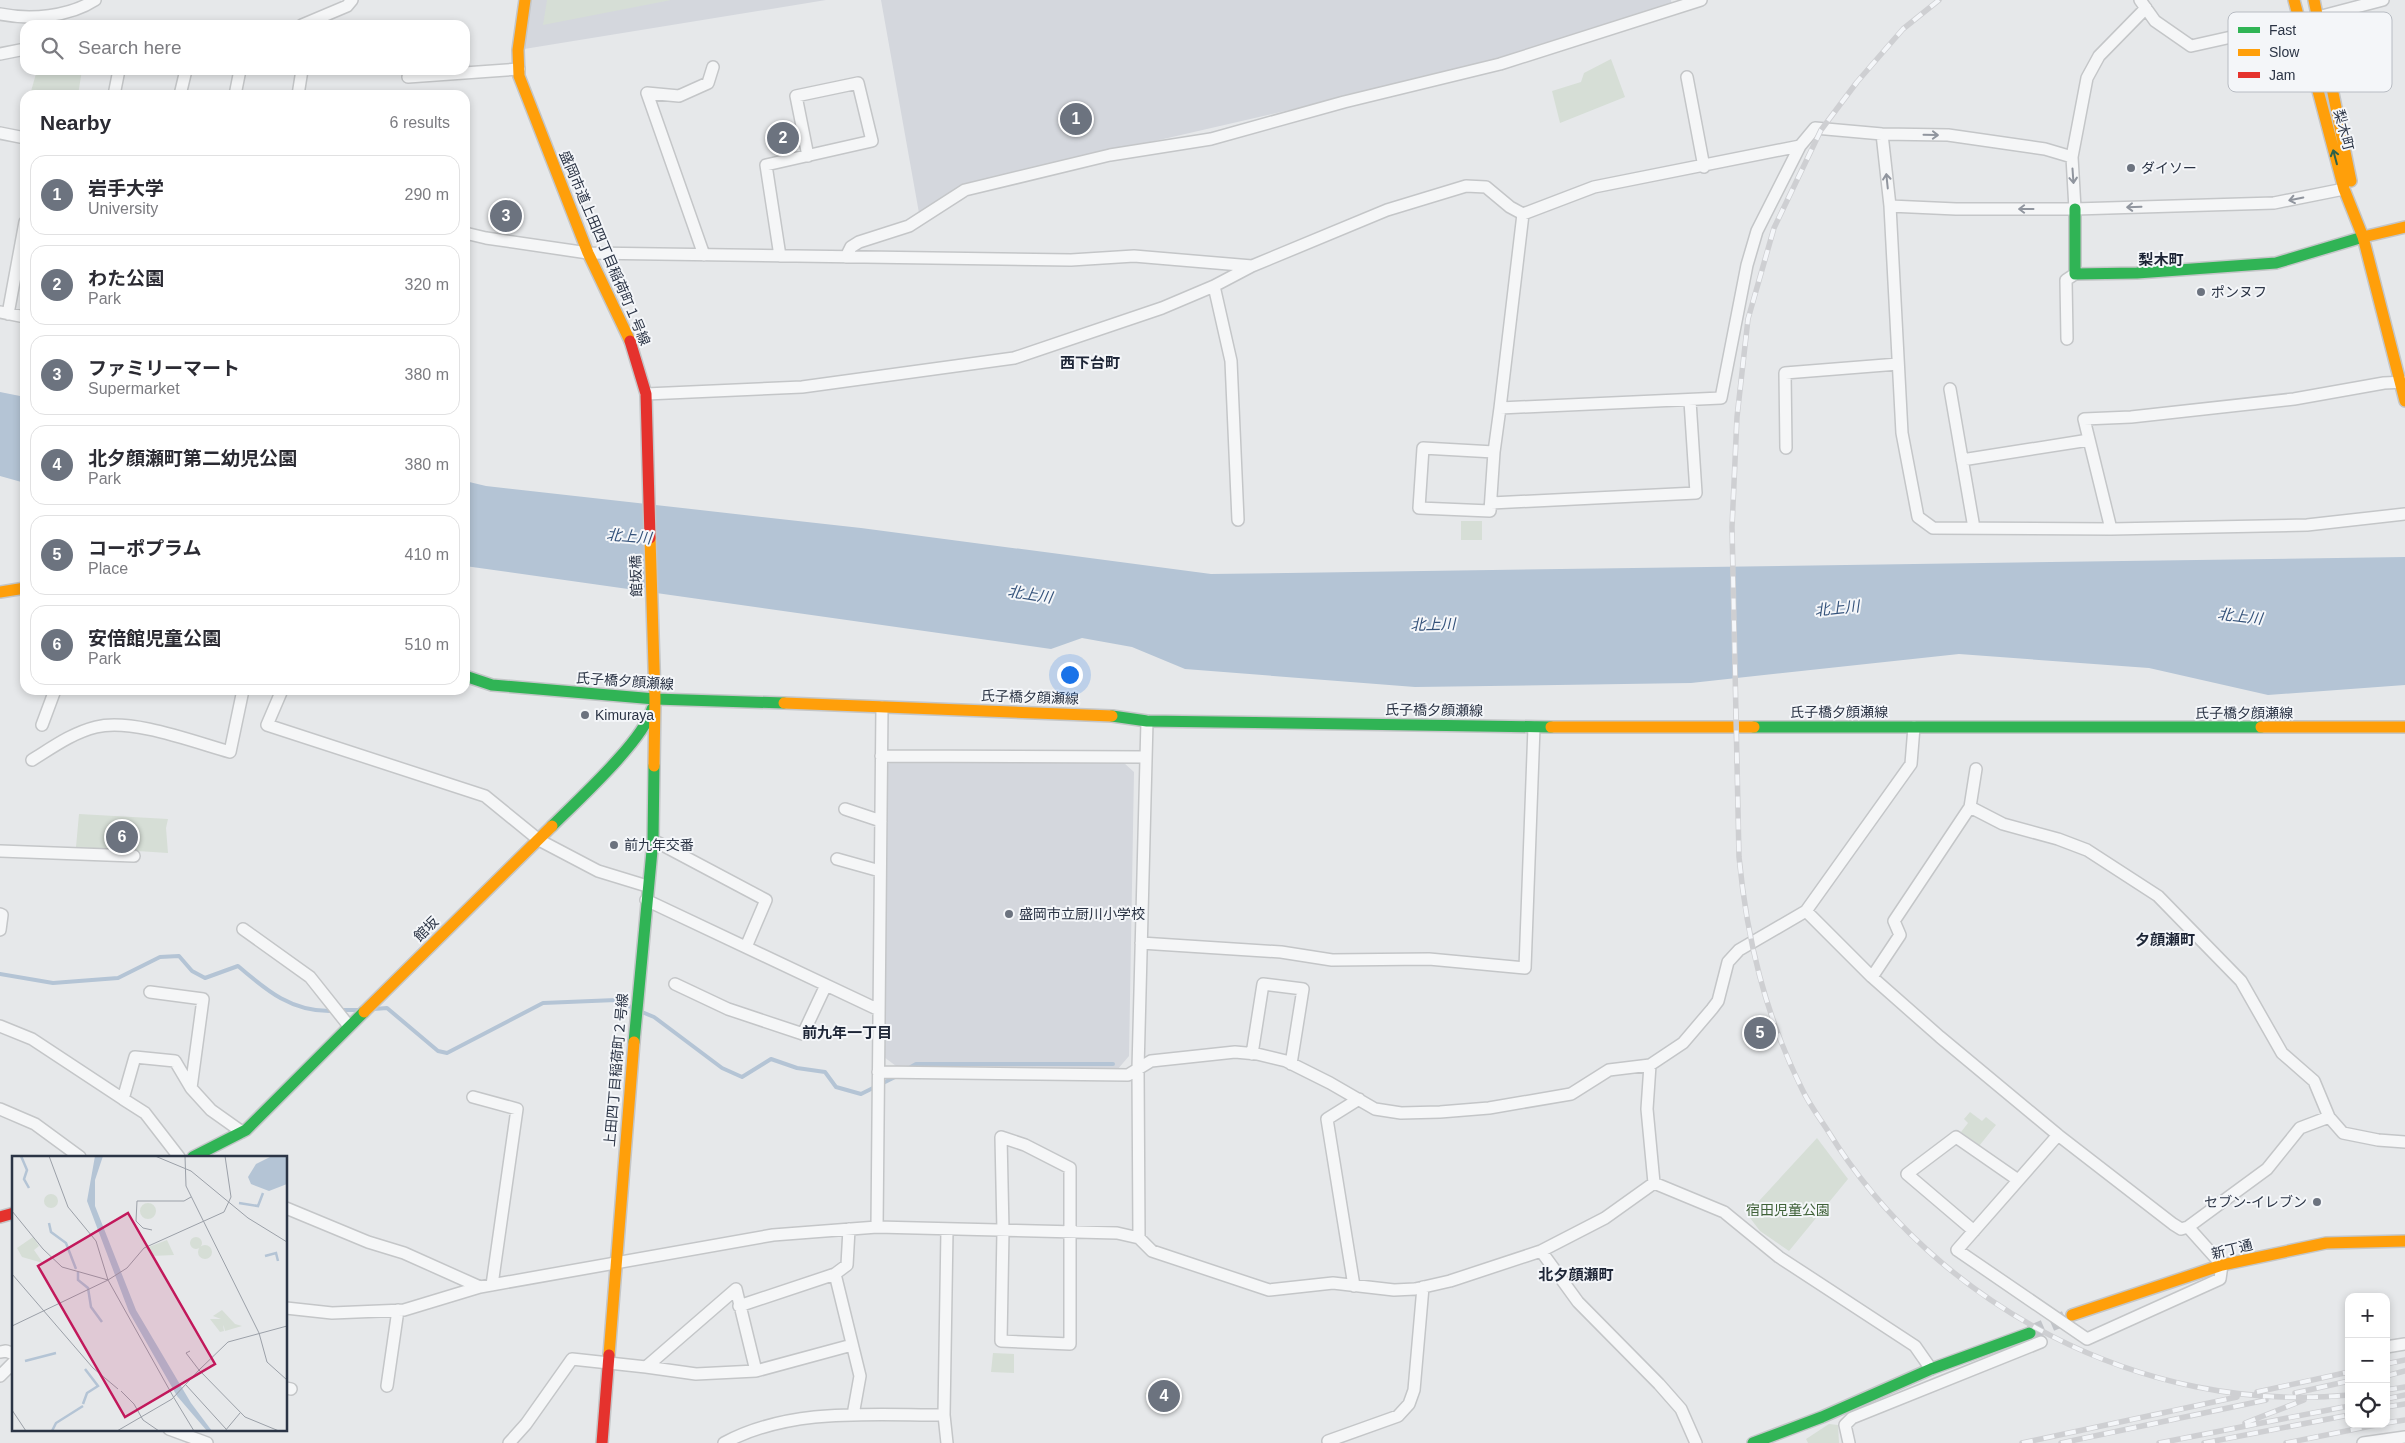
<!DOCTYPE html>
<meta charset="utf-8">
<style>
body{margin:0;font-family:Helvetica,"Noto Sans JP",sans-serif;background:#f7f7f7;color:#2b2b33}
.controls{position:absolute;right:15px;bottom:15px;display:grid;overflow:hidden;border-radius:10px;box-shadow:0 2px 8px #0003}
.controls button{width:45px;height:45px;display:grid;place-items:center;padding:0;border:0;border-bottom:1px solid #e1e1e2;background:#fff;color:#2b2b33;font:25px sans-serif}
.you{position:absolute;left:1069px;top:674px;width:18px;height:18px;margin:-12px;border:4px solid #fff;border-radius:50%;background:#1a73e8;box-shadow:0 0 0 8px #1a73e833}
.badge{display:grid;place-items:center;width:32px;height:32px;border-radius:50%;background:#6c737f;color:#fff;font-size:16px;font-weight:700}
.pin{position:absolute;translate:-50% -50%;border:2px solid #fff;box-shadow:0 1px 5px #0006}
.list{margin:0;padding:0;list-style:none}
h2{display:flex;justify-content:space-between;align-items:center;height:65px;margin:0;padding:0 20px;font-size:21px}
h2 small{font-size:16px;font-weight:400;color:#7c7c81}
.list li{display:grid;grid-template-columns:32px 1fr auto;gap:15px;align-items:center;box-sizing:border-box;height:80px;margin:0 10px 10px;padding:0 10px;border:1px solid #e1e1e2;border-radius:15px}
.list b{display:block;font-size:19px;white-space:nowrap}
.list p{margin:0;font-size:16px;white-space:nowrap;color:#7c7c81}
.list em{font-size:16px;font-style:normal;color:#7c7c81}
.icon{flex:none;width:28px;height:28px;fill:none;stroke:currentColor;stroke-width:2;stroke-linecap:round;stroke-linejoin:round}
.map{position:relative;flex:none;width:2405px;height:1443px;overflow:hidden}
.search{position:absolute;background:#fff;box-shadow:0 2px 8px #0003;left:20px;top:20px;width:450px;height:55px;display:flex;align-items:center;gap:12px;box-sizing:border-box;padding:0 18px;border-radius:15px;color:#7c7c81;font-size:19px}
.panel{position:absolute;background:#fff;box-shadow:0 2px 8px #0003;left:20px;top:90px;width:450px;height:605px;border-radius:15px}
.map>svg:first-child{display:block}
.built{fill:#d4d7dd}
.green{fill:#d6ded6}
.water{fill:#b4c4d5}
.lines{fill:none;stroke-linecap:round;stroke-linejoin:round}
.stream{stroke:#b4c4d5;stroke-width:4}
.secondary-tunnel{stroke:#c1c4c9;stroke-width:15;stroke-dasharray:15 8;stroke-linecap:butt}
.street-casing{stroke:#c4c6c8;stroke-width:14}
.fast-casing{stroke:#c4c6c8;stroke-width:14}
.slow-casing{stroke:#c4c6c8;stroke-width:14}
.jam-casing{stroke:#c4c6c8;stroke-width:14}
.street{stroke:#f5f6f7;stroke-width:11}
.fast{stroke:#30b455;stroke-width:11}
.slow{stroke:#ff9f0a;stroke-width:11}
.jam{stroke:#e5322d;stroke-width:11}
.rail-casing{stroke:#cecfd2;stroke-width:5.5}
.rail{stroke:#f4f6f9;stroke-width:4;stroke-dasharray:11;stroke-linecap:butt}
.oneway{stroke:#90959e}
.oneway2{stroke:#2d614b}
.poi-dot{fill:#6c737f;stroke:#f4f6f9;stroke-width:2}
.labels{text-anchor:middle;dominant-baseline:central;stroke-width:4;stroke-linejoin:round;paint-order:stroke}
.street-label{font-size:14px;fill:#2b3445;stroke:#f4f6f9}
.poi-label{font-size:14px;fill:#2b3445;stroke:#f4f6f9;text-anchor:start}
.park-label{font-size:14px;fill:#3f6138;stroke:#f4f6f9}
.neighbourhood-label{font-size:15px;font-weight:bold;fill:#1d2536;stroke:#f4f6f9}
.water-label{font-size:15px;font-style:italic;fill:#34527a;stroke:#f4f6f9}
.inset-river{fill:none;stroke:#b4c4d5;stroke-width:2.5}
.inset-road{fill:none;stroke:#9ba0a8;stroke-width:1}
.view{fill:#c2185b;fill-opacity:0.15;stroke:#c2185b;stroke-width:2.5}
.inset-edge{fill:none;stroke:#2b3445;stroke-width:2.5}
.key{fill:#f4f6f9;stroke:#b8bcc3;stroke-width:1}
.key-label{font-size:14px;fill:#2b3445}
</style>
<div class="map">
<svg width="2405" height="1443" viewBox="0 0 2405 1443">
<rect width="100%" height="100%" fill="#e6e8ea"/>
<path class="built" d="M 530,0 L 826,0 L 518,50 Z
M 881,0 L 1671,0 L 1673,10 L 1532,54 L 968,184 L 919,213 Z
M 893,760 L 1124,763 L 1134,772 L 1129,1056 L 1117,1070 L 900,1069 L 884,1057 L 887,765 Z"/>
<path class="green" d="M 547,0 L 671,0 L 543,25 Z
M 1611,59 L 1625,97 L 1560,123 L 1552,91 L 1581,82 L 1584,73 Z
M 37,70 L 82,70 L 78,95 L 30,95 Z
M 792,127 L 796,146 L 773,150 L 770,130 Z
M 1461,521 L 1482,521 L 1482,540 L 1461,540 Z
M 79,814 L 168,819 L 166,828 L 168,853 L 76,847 Z
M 1970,1112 L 1982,1121 L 1986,1117 L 1996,1125 L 1979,1146 L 1961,1132 L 1968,1123 L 1964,1119 Z
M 1817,1138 L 1848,1179 L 1789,1251 L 1760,1231 L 1747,1214 Z
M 993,1353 L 1014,1354 L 1014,1373 L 991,1372 Z
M 1174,1381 L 1182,1398 L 1162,1407 L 1158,1401 L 1150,1404 L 1145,1393 Z
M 1829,1424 L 1838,1425 L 1839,1443 L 1808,1443 L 1806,1439 Z"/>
<path class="water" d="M 0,392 L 25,397 L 25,483 L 0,476 Z
M 465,481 L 486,486 L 861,528 L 1211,574 L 2405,557 L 2405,685 L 2268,695 L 2149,668 L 1959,654 L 1691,683 L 1415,687 L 1185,669 L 1132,647 L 1082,638 L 1051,649 L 465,566 Z"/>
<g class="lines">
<path class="stream" d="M 0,974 L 53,983 L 118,978 L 160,957 L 179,956 L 192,971 L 205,978 L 238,966 C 267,991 292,1012 332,1011
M 374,1009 L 387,1008 L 438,1051 L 447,1053 L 543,1003 L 616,1000 L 633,1008
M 339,1010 L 360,1010
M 642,1012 L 654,1017 L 722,1068 L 742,1077 L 771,1059 L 797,1068 L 825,1072 L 836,1087 L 861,1094 L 897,1076
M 909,1068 L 916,1064 L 1113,1064"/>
<path class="secondary-tunnel" d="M 2030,1333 L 2072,1315"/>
<g class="street-casing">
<path id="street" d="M 2140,0 L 2155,21 L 2191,46 L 2299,22 L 2383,0
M 0,14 C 30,20 69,17 95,0
M 302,25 L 347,6 L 352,0
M 0,54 L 25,49
M 408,77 L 519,69
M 1687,77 L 1704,167
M 114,95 L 119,70
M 180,95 L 186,70
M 235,95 L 240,70
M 298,95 L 302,70
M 0,133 L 25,138
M 1882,134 L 1890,206 L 1956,209 L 2075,209 L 2274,203 L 2344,189
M 2072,157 L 2087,78 L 2099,56 L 2146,8
M 1890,206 L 1902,433 L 1918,517 L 1933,528 L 2111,529 L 2307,525 L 2405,514
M 1523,214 L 1500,408 L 1721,398 L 1747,265 L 1757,231 L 1800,146
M 465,233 L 486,238 L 588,253 L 1071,260 L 1134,256 L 1252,266 L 1387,210 L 1466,186 L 1486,187 L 1510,207 L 1523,214 L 1594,187 L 1800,146 L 1815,128 L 1882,134 L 1948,135 L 2045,149 L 2072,157 L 2075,209
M 704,255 L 647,93 L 679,96 L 708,83 L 713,67
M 780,256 L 766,165 L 872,141 L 858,83 L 796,96 L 808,156
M 846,257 L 851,247 L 859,242 L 909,226 L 965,190 L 1110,155 L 1211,139 L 1344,102 L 1500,64 L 1701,0
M 0,312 L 25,317
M 8,314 L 25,222
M 2067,339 L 2066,280 L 2075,274
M 1950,389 L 1974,528
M 646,394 L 802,387 L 1014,358 L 1162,308 L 1214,286
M 1786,448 L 1785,373 L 1898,364
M 1494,452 L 1490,511 L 1419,508 L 1423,448 L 1494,452 L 1500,408
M 1962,460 L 2089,440
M 1491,503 L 1696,493 L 1690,401
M 1238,520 L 1231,361 L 1214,286 L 1252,266
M 2111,529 L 2084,419 L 2131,417 L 2294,399 L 2384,383 L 2405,382
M 282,690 L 267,725 L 485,796 L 539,840 L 598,871 L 647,886
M 42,725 L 55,690
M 881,756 L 1146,757
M 32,760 C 53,747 72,733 96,727 C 132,718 194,742 230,752 L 243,690
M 1970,807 L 2003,824 L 2058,839 L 2087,850 L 2158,896 L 2241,981 L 2282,1053 L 2314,1081 L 2329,1117 L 2343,1133 L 2378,1140 L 2405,1142
M 845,809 L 881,821
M 653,840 L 766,900 L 746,947
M 0,851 L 134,856
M 837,859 L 880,871
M 646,900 L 879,1010
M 1806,911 L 1872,977 L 1940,1037 L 2058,1135 L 2173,1224 L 2181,1229 L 2188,1227
M 0,914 L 2,915 L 0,930
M 243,929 L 310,977 L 349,1026
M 1141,943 L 1281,952 L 1332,960 L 1429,959 L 1525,968 L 1534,727
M 1872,977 L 1900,935 L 1894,921 L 1970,807 L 1976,769
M 675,984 L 728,1009 L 803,1034 L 826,985
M 150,992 L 203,999 L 191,1088 L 211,1110 L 242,1132
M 0,1026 L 32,1039 L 123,1099
M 1252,1054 L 1263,984 L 1303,989 L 1291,1064
M 1650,1065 L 1647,1109 L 1654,1183
M 878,1072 L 1128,1075 L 1151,1061 L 1235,1052 L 1257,1054 L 1286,1061 L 1330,1083 L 1375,1109 L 1401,1113 L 1440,1112 L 1489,1108 L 1571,1094 L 1609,1070 L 1650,1065 L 1683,1043 L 1712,1009 L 1718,1001 L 1728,962 L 1739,950 L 1806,911 L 1911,764 L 1914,727
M 473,1097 L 517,1109 L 492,1285
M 0,1109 L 35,1124 L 80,1157
M 2058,1135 L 1957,1250 L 2087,1339 L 2220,1279 L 2222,1265 L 2188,1227 L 2267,1169 L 2300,1128 L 2329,1117
M 1001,1137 L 1025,1145 L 1070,1168 L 1070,1344 L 1001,1341 L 1003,1231 Z
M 179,1157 L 145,1113 L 123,1099 L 135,1057 L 175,1061 L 191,1088
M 1654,1183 L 1724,1212 L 1779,1257 L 1915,1346 L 1931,1369
M 286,1208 L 368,1242 L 404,1253 L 480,1287
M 877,1227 L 882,707
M 849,1229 L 847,1265 L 835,1274 L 860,1376 L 853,1415
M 1974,1231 L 1907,1174 L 1956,1137 L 2018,1180
M 1139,1238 L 1138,1069 L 1147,721
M 1541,1251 L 1578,1302 L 1659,1384 L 1681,1409 L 1696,1443
M 1354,1286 L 1327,1119 L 1359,1099
M 739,1306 L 835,1274
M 286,1308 L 332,1313 L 404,1310 L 480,1287 L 773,1235 L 877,1227 L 1117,1233 L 1139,1238 L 1152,1251 L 1269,1290 L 1333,1283 L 1394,1290 L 1415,1289 L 1450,1281 L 1541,1251 L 1605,1218 L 1654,1183
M 2386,1347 L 2405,1344
M 0,1352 L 6,1351 L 14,1354
M 646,1367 L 696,1374 L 756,1371
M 0,1376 L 14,1362
M 387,1386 L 398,1310
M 286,1388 L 291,1389
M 169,1429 L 207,1443
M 1328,1441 L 1398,1416 L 1409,1404 L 1414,1390 L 1423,1287
M 509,1443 L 526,1424 L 572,1359 L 646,1367 L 736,1289 L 756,1371 L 852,1345
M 724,1443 C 791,1407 871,1415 944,1415
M 947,1443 L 944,1415 L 947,1230
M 1849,1443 L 1845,1425 L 1852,1418 L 2041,1342
M 2363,1443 L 2405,1437"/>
</g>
<g class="fast-casing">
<path id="fast" d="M 2075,209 L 2075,274 L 2137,273 L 2276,263 L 2363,237
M 465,676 L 492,685 L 655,699 L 784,703
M 1112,716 L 1147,721 L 1551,727
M 1754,727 L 2261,727
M 552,826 C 577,801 644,740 652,709
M 634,1042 L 653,840 L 654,766
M 193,1157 L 246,1130 L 364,1012
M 1753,1443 L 1822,1417 L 1931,1369 L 2030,1333"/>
</g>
<g class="slow-casing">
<path id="slow" d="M 525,0 L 518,50 L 519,76 L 588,253 L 630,341
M 2294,0 L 2344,189 L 2363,237
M 2314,0 L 2351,181
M 2405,227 L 2363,237 L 2405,401
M 650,538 L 655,699 L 654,766
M 0,592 L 25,588
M 784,703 L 1112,716
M 1551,727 L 1754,727
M 2261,727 L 2405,727
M 364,1012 L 552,826
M 2072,1315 L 2222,1265 L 2326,1243 L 2405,1241
M 609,1355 L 634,1042"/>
</g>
<g class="jam-casing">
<path id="jam" d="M 630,341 L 646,394 L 650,538
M 0,1217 L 14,1213
M 602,1443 L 609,1355"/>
</g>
<use href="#street" class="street"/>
<use href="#fast" class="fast"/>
<use href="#slow" class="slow"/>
<use href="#jam" class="jam"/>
<g class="rail-casing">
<path id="rail" d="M 1939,0 L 1903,29 L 1857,82 L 1821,130 L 1774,228 L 1748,319 L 1737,417 L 1732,527 L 1739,857 C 1747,940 1765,1014 1802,1089 C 1809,1104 1819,1117 1828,1131 C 1936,1306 2143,1415 2349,1395
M 2386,1364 L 2405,1360
M 2386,1376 L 2405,1371
M 2386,1390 L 2405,1387
M 2257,1392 L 2349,1372
M 2295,1393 L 2349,1381
M 2386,1399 L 2405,1395
M 2386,1407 L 2405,1404
M 2245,1423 L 2304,1400
M 2386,1423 L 2405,1420
M 2022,1443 L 2237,1397
M 2061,1443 L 2266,1400
M 2159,1443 L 2349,1406
M 2204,1443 L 2349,1415
M 2286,1443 L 2381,1424"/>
</g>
<use href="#rail" class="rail"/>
</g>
<defs><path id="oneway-shaft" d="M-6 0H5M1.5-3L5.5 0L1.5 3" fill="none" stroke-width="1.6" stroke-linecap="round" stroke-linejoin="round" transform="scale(1.25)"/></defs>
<g class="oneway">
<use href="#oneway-shaft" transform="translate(1931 135) rotate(1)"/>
<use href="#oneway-shaft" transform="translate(2073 176) rotate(86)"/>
<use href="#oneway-shaft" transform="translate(1887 181) rotate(-96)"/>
<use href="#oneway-shaft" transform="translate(2296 199) rotate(168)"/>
<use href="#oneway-shaft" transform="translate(2134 207) rotate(178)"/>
<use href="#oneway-shaft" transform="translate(2026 209) rotate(180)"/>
</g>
<use class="oneway2" href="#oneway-shaft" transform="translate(2335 157) rotate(-105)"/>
<g class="poi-dot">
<circle cx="2131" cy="168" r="5"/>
<circle cx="2201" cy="292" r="5"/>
<circle cx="585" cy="715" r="5"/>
<circle cx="614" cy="845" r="5"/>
<circle cx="1009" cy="914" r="5"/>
<circle cx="2317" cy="1202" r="5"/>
</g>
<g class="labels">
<g class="street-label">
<text transform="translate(2344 130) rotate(75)">梨木町</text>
<text transform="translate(605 248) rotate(67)">盛岡市道上田四丁目稲荷町１号線</text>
<text transform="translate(636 576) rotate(-92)">館坂橋</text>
<text transform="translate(625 681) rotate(4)">氏子橋夕顔瀬線</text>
<text transform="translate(1030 697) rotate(2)">氏子橋夕顔瀬線</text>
<text transform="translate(1434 710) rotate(1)">氏子橋夕顔瀬線</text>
<text x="1839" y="712">氏子橋夕顔瀬線</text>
<text x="2244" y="713">氏子橋夕顔瀬線</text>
<text transform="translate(426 929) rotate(-45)">館坂</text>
<text transform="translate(616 1070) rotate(-85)">上田四丁目稲荷町２号線</text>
<text transform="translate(2232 1249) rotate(-14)">新丁通</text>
</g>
<g class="poi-label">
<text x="2141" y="168">ダイソー</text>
<text x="2211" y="292">ポンヌフ</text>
<text x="595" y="715">Kimuraya</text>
<text x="624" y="845">前九年交番</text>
<text x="1019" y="914">盛岡市立厨川小学校</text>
<text x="2307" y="1202" text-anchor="end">セブン-イレブン</text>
</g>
<g class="park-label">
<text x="1788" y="1210">宿田児童公園</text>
</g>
<g class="neighbourhood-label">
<text x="2161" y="259">梨木町</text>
<text x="1090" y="362">西下台町</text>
<text x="2165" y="939">夕顔瀬町</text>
<text x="847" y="1032">前九年一丁目</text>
<text x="1576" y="1274">北夕顔瀬町</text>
</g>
<g class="water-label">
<text transform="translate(629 536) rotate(5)">北上川</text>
<text transform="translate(1030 594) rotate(9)">北上川</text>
<text transform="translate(1837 608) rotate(-6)">北上川</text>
<text transform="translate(2240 616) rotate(7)">北上川</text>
<text transform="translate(1433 624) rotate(-1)">北上川</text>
</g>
</g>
<g transform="translate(12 1156)">
<rect width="275" height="275" fill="#e6e8ea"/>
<path d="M32 45a7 7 0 1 1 14 0a7 7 0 1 1-14 0ZM128 55a8 8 0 1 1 16 0a8 8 0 1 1-16 0ZM178 87a6 6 0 1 1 12 0a6 6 0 1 1-12 0ZM 21,81 L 27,90 L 22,94 L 31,107 L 10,101 L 5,92 ZM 155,84 L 162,99 L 140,100 L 134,92 ZM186 96a7 7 0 1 1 14 0a7 7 0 1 1-14 0ZM 210,154 L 223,168 L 230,170 L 213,175 L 212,171 L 211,169 L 212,175 L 208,176 L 198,163 L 209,163 L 201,160 Z" fill="#d6ded6"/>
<path d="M 83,0 L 91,0 L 83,24 L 83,50 L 124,154 L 179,247 L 200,275 L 195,275 L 165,240 L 117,156 L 75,45 ZM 260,0 L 275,0 L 275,28 L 257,35 L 239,28 L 236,21 L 244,8 Z" fill="#b4c4d5"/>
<path class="inset-river" d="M 9,0 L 15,14 L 12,23 L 17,32M 227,47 L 246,50 L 251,37M 37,67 L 39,76 L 54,87 L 64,113M 253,100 L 264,97 L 266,105M 66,116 L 66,124 L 76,132 L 79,151 L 90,166M 13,205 L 44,197M 71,248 L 75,237 L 86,230 L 73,213M 40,275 L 44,267 L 71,250"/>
<path class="inset-road" d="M 37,0 L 56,51 L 84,85 L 96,124 L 162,242M 143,0 L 179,15 L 236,62 L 275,86M 173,0 L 174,30 L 247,177 L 255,206 L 275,224M 0,55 L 31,93 L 50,111 L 96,124M 140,74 L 131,72 L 124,65 L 125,45 L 172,45 L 179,41M 0,118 L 81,212 L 106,233M 0,170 L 96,124 L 115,112 L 132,92 L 212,56 L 219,41 L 213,0M 178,195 L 174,197 L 187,214M 187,214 L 216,186 L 275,170M 174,229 L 214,273M 109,235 L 122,248 L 131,264 L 147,275M 162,242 L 182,275M 0,254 L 14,275M 105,275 L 160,243 L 187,214 L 233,261 L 267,275M 213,275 L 228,257"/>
<path class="view" d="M 116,57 L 203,208 L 113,261 L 26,110 Z"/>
<rect width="275" height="275" class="inset-edge"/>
</g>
<rect x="2228" y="12" width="164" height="80" rx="8" class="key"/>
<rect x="2238" y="27" width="22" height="6" fill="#30b455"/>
<rect x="2238" y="49" width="22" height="7" fill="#ff9f0a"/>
<rect x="2238" y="72" width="22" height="6" fill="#e5322d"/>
<g class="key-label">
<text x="2269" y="35">Fast</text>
<text x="2269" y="57">Slow</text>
<text x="2269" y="80">Jam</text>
</g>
</svg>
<div class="controls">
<button>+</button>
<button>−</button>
<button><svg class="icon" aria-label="locate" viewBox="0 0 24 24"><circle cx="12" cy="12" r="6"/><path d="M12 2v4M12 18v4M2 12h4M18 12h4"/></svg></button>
</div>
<div class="you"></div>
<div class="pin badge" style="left:1076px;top:119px">1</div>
<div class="pin badge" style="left:783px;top:138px">2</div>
<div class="pin badge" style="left:506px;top:216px">3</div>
<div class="pin badge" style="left:1164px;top:1396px">4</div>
<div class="pin badge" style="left:1760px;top:1033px">5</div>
<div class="pin badge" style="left:122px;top:837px">6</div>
<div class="search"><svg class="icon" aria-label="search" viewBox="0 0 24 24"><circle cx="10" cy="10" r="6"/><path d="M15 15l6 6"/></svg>Search here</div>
<section class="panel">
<h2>Nearby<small>6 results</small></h2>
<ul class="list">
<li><span class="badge">1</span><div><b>岩手大学</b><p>University</p></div><em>290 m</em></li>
<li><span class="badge">2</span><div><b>わた公園</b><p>Park</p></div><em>320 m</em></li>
<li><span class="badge">3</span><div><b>ファミリーマート</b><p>Supermarket</p></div><em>380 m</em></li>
<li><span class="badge">4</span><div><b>北夕顔瀬町第二幼児公園</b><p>Park</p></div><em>380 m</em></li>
<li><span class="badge">5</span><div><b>コーポプラム</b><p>Place</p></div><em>410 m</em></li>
<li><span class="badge">6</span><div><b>安倍館児童公園</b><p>Park</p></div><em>510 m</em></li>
</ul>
</section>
</div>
